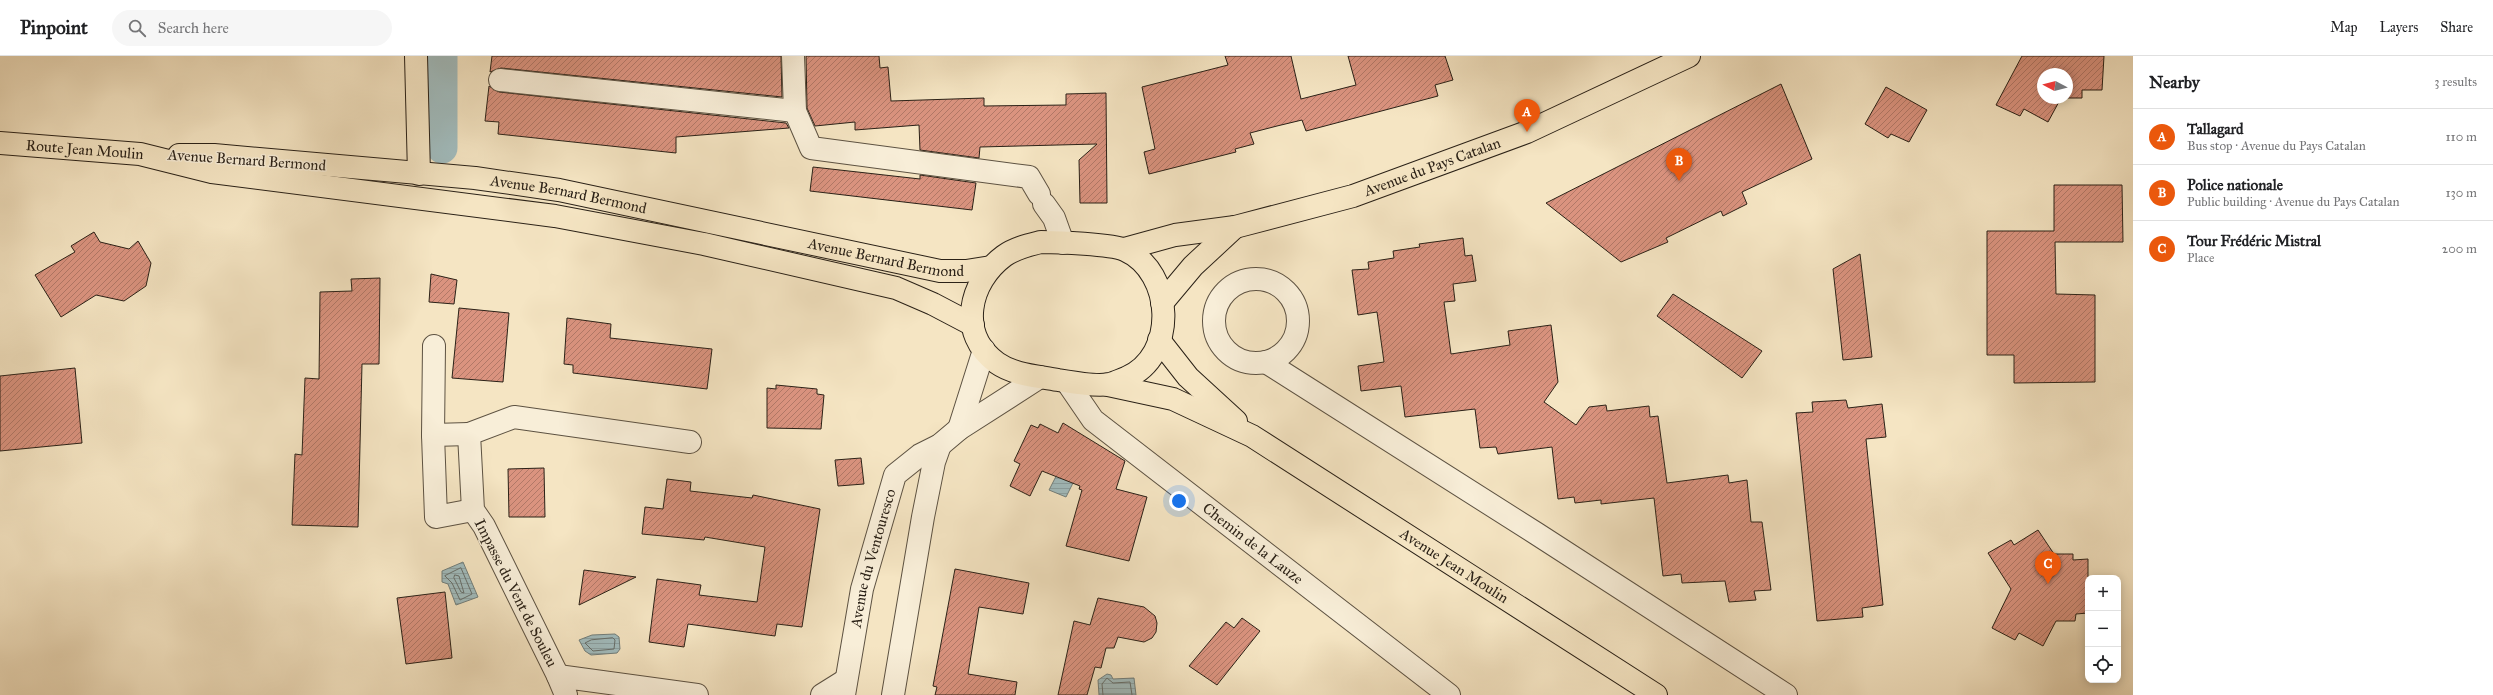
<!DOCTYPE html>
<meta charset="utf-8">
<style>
body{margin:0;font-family:"IM FELL Great Primer",serif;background:#f6f6f6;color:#202124}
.controls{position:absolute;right:12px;bottom:12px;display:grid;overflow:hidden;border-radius:8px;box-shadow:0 2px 10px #0003}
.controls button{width:36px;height:36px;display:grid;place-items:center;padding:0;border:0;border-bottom:1px solid #e0e0e0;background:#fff;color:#202124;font:20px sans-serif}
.compass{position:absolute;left:2037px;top:12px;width:36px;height:36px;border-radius:50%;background:#fff;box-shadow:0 2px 10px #0003;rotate:277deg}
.you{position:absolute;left:1179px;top:445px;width:14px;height:14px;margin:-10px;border:3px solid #fff;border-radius:50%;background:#1a73e8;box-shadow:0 0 0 6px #1a73e833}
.badge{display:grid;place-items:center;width:26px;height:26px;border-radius:50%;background:#ea580c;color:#fff;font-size:13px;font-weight:700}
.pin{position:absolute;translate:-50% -33px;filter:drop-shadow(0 1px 2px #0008)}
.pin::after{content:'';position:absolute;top:21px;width:14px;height:12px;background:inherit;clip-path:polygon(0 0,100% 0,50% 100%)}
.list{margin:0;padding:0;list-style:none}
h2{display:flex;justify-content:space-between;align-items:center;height:52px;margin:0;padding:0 16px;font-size:17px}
h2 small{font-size:13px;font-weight:400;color:#757577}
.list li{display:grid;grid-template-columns:26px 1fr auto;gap:12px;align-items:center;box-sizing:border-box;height:56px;padding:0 16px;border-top:1px solid #e0e0e0}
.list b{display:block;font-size:15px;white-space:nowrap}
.list p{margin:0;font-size:13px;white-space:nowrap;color:#757577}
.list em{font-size:13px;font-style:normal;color:#757577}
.icon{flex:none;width:22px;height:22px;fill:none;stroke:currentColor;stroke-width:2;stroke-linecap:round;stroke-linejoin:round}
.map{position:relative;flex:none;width:2133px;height:639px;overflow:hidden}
header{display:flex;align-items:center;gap:24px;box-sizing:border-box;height:56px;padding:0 20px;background:#fff;border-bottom:1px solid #e0e0e0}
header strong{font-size:19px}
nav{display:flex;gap:22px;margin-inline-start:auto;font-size:14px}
.search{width:280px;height:36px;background:#f6f6f6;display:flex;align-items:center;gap:10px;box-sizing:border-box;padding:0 14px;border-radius:22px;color:#757577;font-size:15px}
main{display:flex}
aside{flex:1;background:#fff}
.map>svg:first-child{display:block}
.water{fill:url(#water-rules);stroke:#717e7b}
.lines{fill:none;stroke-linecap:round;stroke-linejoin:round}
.shore{stroke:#666e6a;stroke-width:1}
.canal{stroke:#a1bcbe;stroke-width:31}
.building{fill:url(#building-hatch);stroke:#2a2117}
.minor-casing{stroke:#5d5242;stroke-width:24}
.major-casing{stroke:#2a2117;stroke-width:24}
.minor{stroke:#f8eed8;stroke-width:22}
.major{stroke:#f5e5c3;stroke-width:22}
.labels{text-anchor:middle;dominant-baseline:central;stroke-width:3;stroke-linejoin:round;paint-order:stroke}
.street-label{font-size:15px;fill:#2a2117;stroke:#f8eed8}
</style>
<header>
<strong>Pinpoint</strong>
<div class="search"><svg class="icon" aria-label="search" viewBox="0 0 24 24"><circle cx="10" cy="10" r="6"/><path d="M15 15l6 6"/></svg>Search here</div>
<nav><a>Map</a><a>Layers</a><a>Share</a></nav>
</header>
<main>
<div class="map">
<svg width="2133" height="639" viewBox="0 0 2133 639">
<defs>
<pattern id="water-rules" width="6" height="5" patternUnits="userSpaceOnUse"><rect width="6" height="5" fill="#a1bcbe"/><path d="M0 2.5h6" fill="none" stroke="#8ba1a3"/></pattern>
<pattern id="building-hatch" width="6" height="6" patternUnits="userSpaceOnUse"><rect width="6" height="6" fill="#da937f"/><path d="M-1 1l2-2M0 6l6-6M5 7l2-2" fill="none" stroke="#b17867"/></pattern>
</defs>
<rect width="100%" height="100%" fill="#f5e5c3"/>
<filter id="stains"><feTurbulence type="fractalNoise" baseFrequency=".005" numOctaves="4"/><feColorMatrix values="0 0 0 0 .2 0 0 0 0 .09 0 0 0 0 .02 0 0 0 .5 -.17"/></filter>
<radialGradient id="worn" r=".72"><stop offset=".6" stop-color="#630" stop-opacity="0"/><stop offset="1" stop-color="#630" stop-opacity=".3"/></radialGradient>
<path class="water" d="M 1068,397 L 1084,405 L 1066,441 L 1049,434 Z
M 463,506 L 478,541 L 456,549 L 448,528 L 442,526 L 442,515 Z
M 615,578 L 619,581 L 620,593 L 617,597 L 591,599 L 585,595 L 579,584 L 592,579 Z
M 1107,618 L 1111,619 L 1113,623 L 1134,622 L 1136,639 L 1099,639 L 1098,624 Z"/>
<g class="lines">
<path class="shore" d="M 461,512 L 472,538 L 460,544 L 452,527 L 445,520 Z
M 455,519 L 459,520 L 464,537 L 461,536 L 454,522 Z
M 613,582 L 615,584 L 614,593 L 593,595 L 585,587 L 591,584 Z
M 1103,639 L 1102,628 L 1107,622 L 1113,627 L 1130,626 L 1132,639"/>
<path class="canal" d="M 442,92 L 442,0"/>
</g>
<path class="building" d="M 492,0 L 781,0 L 782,41 L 501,12 L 490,16 Z
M 806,0 L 879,0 L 880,12 L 888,11 L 891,45 L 984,42 L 984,50 L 1066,49 L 1066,38 L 1106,37 L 1107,147 L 1080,147 L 1079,104 L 1097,88 L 980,91 L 979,102 L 920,94 L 919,69 L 855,74 L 855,66 L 815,70 L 807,52 Z
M 1225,0 L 1291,0 L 1301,43 L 1356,29 L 1348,0 L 1445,0 L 1453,24 L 1435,29 L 1438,40 L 1306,75 L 1302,64 L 1277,70 L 1250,77 L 1254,88 L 1235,93 L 1236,96 L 1149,118 L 1144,96 L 1155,93 L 1142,31 L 1228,9 Z
M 2022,0 L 2104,0 L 2102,34 L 2082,34 L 2082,42 L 2067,42 L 2067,18 L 2043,18 L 2043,42 L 2061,42 L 2048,66 L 2024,53 L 2020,60 L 1996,49 Z
M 1781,28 L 1812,103 L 1742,136 L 1747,148 L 1723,160 L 1721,155 L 1666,182 L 1668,186 L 1621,206 L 1546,147 Z
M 489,30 L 499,36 L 786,67 L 789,72 L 676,81 L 676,97 L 498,78 L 499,66 L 485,65 Z
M 1886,31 L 1927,54 L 1909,86 L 1891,78 L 1888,82 L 1865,68 Z
M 813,111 L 920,123 L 920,119 L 976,127 L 972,154 L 810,135 Z
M 2054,129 L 2122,129 L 2123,186 L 2055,186 L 2056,238 L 2095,239 L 2095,326 L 2014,327 L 2014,299 L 1987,299 L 1987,175 L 2054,175 Z
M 94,176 L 100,186 L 129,193 L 138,185 L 151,207 L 146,230 L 124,245 L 96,239 L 61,261 L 35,219 L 75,196 L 71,190 Z
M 1463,182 L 1465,200 L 1472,199 L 1476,225 L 1453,228 L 1455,245 L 1444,246 L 1451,298 L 1510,289 L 1508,275 L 1551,269 L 1558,326 L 1544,346 L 1576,369 L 1589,351 L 1606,349 L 1607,355 L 1649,350 L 1650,361 L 1658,360 L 1667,427 L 1728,419 L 1729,427 L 1747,424 L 1751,466 L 1762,466 L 1771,534 L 1754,535 L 1756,544 L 1729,546 L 1725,525 L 1682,527 L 1681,518 L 1663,520 L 1654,442 L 1601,448 L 1601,444 L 1575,447 L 1574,441 L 1558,443 L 1552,391 L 1498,398 L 1496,391 L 1480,392 L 1475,353 L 1405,361 L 1401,330 L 1361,335 L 1358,310 L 1384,306 L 1377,256 L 1358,259 L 1352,214 L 1369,213 L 1368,206 L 1394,202 L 1393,195 L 1420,191 L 1419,188 Z
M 1860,198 L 1872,301 L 1843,304 L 1833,213 Z
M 431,218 L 457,224 L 454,248 L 429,246 Z
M 380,222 L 379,308 L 362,308 L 358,471 L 292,469 L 295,398 L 302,399 L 305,322 L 319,323 L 320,236 L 352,235 L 351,223 Z
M 1673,238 L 1762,295 L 1742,322 L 1657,260 Z
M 459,252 L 509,257 L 503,326 L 452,322 Z
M 567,262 L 611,268 L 610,282 L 712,293 L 707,333 L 573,317 L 573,309 L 564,308 Z
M 75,312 L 82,387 L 0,395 L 0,320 Z
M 776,329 L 817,333 L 817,338 L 824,339 L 821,373 L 767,372 L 767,332 L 776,333 Z
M 1846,344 L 1848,352 L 1882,348 L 1886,381 L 1866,383 L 1883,549 L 1862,552 L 1863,561 L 1817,565 L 1796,357 L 1813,356 L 1812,346 Z
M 1063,367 L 1125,405 L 1116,433 L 1147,441 L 1129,505 L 1066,490 L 1082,434 L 1079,433 L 1080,430 L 1042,415 L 1030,440 L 1010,430 L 1020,408 L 1014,405 L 1031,369 L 1038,372 L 1040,368 L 1058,377 Z
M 861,402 L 864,428 L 838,430 L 835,404 Z
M 544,412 L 545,461 L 509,461 L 508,413 Z
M 667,423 L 691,426 L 690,435 L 752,442 L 753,439 L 820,453 L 802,571 L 777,568 L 775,580 L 688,568 L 684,591 L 649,586 L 657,523 L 701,529 L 699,539 L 757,546 L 765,491 L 705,481 L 704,484 L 642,478 L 645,451 L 663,453 Z
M 2038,474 L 2054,498 L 2073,498 L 2073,504 L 2088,503 L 2088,557 L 2076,558 L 2075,565 L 2056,565 L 2043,590 L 2019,577 L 2015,584 L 1992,572 L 2011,533 L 1988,497 L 2011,484 L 2014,489 Z
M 955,513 L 1029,527 L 1023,558 L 979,551 L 968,618 L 1017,626 L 1015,639 L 935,639 L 937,631 L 933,630 Z
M 584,514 L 636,521 L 579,549 Z
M 445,536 L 452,602 L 406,608 L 397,542 Z
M 1098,542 L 1144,551 L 1155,560 L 1157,567 L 1156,576 L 1152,582 L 1144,586 L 1118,581 L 1114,592 L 1106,592 L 1101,612 L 1095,611 L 1087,639 L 1058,639 L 1074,565 L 1090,569 Z
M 1242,562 L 1260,575 L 1217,629 L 1189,610 L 1226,566 L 1234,572 Z"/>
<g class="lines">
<g class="minor-casing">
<g id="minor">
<path d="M 793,0 L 795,55 L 811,92 L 1029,121 L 1039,138"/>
<path d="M 500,24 L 795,55"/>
<path d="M 1044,148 L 1054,162 L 1063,187"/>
<circle cx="1256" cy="265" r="42"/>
<path d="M 1266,306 L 1537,478 L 1786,639"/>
<path id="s1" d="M 1067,326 L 1093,364 L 1449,639"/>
<path d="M 959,373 L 984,294"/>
<path d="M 469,378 L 433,379 L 436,461 L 473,454"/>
<path d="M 433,379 L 434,290"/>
<path d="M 558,620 L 484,470 L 473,454 L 469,378 L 514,361 L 690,386"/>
<path d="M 566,639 L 558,620 L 697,639"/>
<path d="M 822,639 L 846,624"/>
<path id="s2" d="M 844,639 L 862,533 L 895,419 L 920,399 L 940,389 L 959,373 L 1040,321"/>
<path d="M 893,639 L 923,461 L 934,406 L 940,389"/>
</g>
</g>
<g class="major-casing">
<g id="major">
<path d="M 416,0 L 419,118"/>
<path id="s3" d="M 0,87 L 140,98 L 212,116 L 555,160 L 704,188 L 896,232 L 933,248 L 973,269"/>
<path id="s4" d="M 179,99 L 214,99 L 475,122 L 559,134 L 940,215 L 966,215 L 991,211"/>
<path d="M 1041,186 C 1057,186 1112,188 1125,194 C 1174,216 1178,300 1126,322 C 1120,324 1115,327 1109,328 C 1097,331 1070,326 1058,324 C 1038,320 1014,319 997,307 C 957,278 969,226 1004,200 C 1015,192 1029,189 1041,186 Z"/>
<path id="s5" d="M 1124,193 L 1175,179 L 1235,171 L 1353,140 L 1527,76 L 1689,0"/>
<path d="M 1162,247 L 1193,210 L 1235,171"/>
<path d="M 1159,284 L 1188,321 L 1236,365"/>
<path id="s6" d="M 1108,329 L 1173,343 L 1252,380 L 1656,639"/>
</g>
</g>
<use href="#minor" class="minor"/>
<use href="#major" class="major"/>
</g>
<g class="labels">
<g class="street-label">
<text stroke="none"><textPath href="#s3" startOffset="85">Route Jean Moulin</textPath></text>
<text transform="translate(247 104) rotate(4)">Avenue Bernard Bermond</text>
<text stroke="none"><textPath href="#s5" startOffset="320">Avenue du Pays Catalan</textPath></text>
<text stroke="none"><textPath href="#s4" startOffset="392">Avenue Bernard Bermond</textPath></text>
<text stroke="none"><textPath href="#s4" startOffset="716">Avenue Bernard Bermond</textPath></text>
<text stroke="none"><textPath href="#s1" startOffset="248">Chemin de la Lauze</textPath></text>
<text stroke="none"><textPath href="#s2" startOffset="140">Avenue du Ventouresco</textPath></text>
<text stroke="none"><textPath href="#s6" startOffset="394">Avenue Jean Moulin</textPath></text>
<text transform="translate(516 537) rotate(63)">Impasse du Vent de Souleu</text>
</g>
</g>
<rect width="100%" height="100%" filter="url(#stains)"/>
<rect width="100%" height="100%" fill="url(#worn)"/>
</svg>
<div class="controls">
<button>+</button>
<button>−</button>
<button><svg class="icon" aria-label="locate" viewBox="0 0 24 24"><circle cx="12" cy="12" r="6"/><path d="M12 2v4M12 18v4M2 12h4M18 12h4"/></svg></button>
</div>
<svg class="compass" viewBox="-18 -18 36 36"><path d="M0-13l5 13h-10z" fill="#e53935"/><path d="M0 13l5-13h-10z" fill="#757577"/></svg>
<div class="you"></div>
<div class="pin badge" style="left:1527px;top:76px">A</div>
<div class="pin badge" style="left:1679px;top:125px">B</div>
<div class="pin badge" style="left:2048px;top:528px">C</div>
</div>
<aside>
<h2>Nearby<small>3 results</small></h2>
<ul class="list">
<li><span class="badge">A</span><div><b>Tallagard</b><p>Bus stop · Avenue du Pays Catalan</p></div><em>110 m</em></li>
<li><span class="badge">B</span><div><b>Police nationale</b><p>Public building · Avenue du Pays Catalan</p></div><em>130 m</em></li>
<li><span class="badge">C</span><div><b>Tour Frédéric Mistral</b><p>Place</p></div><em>200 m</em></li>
</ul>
</aside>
</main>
